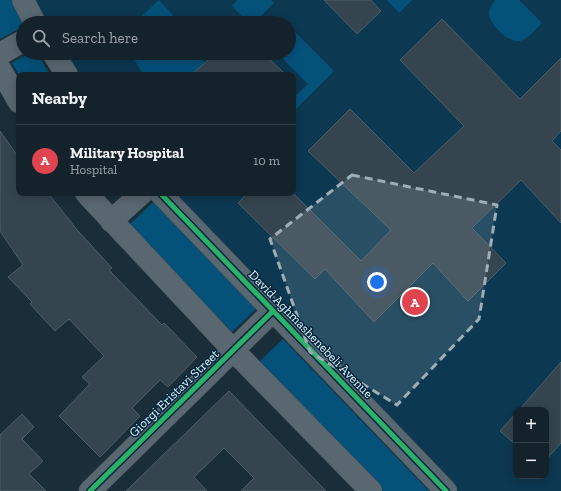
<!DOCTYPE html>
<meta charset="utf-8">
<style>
body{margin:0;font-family:"Zilla Slab",serif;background:#212f38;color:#f1f3f6}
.controls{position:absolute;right:12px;bottom:12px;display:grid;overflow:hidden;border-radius:8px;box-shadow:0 2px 10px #0003}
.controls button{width:36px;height:36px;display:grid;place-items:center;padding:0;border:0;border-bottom:1px solid #333f48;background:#14222c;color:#f1f3f6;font:20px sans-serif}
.you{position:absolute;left:377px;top:282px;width:14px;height:14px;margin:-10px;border:3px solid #fff;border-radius:50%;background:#1a73e8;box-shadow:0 0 0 6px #1a73e833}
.badge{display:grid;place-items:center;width:26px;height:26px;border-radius:50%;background:#d93025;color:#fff;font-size:13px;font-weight:700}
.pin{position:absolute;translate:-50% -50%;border:2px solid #fff;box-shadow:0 1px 4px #0006}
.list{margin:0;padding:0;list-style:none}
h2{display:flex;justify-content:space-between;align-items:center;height:52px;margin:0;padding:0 16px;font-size:17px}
h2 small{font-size:13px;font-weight:400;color:#9da4a9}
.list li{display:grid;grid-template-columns:26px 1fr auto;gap:12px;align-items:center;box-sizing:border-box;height:72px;padding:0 16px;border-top:1px solid #333f48}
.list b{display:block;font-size:15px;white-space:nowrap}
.list p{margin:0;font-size:13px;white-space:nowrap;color:#9da4a9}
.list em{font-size:13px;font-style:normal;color:#9da4a9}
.icon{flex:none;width:22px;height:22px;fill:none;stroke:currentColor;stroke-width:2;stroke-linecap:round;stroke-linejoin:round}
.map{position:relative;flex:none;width:561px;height:491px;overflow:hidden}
.search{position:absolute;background:#14222c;box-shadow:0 2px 10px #0003;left:16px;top:16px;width:280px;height:44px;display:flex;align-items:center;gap:10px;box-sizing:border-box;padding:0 14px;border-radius:22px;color:#9da4a9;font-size:15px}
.panel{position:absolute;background:#14222c;box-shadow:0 2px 10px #0003;left:16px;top:72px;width:280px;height:124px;border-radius:8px}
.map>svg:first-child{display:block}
.built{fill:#0c3851;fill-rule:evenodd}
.green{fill:#04517a}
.building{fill:#35454f;stroke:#4e5f6a}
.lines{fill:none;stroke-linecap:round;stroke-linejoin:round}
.street-casing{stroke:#3d4b54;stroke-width:23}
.secondary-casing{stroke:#3d4b54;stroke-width:23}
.street{stroke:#596770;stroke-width:22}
.secondary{stroke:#596770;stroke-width:22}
.cycleway-casing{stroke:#01273e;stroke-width:8}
.cycleway{stroke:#2db169;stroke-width:5}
.marked{fill:#9fadb7;fill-opacity:0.2;stroke:#9fadb7;stroke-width:3;stroke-dasharray:8 5;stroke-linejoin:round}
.labels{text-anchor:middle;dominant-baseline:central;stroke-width:3;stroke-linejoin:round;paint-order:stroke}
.street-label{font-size:13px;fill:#e6f2fb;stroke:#01273e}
</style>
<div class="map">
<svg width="561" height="491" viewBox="0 0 561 491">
<rect width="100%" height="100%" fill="#1a2e3a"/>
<path class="built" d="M 27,0 L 561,0 L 561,491 L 451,491 L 163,193 L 293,193 L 293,75 L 71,75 L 56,53 L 289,53 L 289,23 L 39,23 ZM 516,410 L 546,410 L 546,476 L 516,476 Z"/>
<path class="green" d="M 0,0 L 11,0 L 23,23 L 23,27 L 0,39 Z
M 159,0 L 180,23 L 134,23 Z
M 237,0 L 271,0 L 274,3 L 254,23 L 249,23 L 232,6 Z
M 387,0 L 412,0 L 399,13 Z
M 495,0 L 519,0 L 542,23 C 536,28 529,39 520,41 C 508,43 490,25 489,14 C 489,9 492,4 495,0 Z
M 289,26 L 334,71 L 293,112 L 293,98 L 308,84 L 277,53 L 289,53 Z
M 29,53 L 37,53 L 50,75 L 19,75 L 12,63 Z
M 130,53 L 195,53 L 218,75 L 144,75 Z
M 153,202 L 256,309 L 232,332 L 129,225 Z
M 283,339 L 429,491 L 383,491 L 259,362 Z"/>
<path class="building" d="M 324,0 L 371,0 L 381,11 L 357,34 Z
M 442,19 L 520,99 L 561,58 L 561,131 L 552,141 L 561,150 L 561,223 L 521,180 L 472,228 L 506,263 L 468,301 L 433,263 L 374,322 L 325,269 L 315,279 L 238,203 L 248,193 L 293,193 L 361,261 L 391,230 L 308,151 L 350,109 L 414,173 L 464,126 L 400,60 Z
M 216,53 L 263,53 L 286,75 L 191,75 Z
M 0,131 L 19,158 L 19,193 L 48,193 L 78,231 L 112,268 L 109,270 L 162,325 L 164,323 L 197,357 L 168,387 L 160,380 L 132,408 L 140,416 L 100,457 L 59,416 L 90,384 L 82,377 L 104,356 L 69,319 L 55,331 L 30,304 L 32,302 L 8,277 L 23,265 L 0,231 Z
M 561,362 L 561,443 L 546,460 L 546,410 L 519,410 Z
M 229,391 L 326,491 L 241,491 L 254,478 L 224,448 L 194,477 L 207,491 L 126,491 Z
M 516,413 L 516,445 L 500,431 Z
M 22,414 L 34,427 L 22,439 L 43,461 L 29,474 L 46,491 L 0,491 L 0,435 Z"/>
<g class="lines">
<g class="street-casing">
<path id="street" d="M 90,491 L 273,311"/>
</g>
<g class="secondary-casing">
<path id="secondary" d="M 23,0 L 35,23
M 53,53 L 67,75
M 0,54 L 23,41
M 0,69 L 19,102
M 86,193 L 233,350 L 371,491
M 160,193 L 446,491
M 111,221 L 142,193"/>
</g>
<use href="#street" class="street"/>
<use href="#secondary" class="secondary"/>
<g class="cycleway-casing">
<path id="cycleway" d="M 160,193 L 446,491
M 90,491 L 273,311"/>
</g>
<use href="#cycleway" class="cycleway"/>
</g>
<path class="marked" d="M 352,175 L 497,205 L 479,319 L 397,405 L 310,352 L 270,239 Z"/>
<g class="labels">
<g class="street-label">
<text transform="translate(311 334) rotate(46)">David Aghmashenebeli Avenue</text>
<text transform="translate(174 393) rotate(-44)">Giorgi Eristavi Street</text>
</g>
</g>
</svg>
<div class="controls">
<button>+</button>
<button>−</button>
</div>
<div class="you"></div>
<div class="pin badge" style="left:415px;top:302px;background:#e0444e">A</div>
<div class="search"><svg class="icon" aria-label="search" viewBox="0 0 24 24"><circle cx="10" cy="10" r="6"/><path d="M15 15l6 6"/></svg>Search here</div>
<section class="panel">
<h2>Nearby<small></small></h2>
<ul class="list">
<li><span class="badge" style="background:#e0444e">A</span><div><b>Military Hospital</b><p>Hospital</p></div><em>10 m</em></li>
</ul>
</section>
</div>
